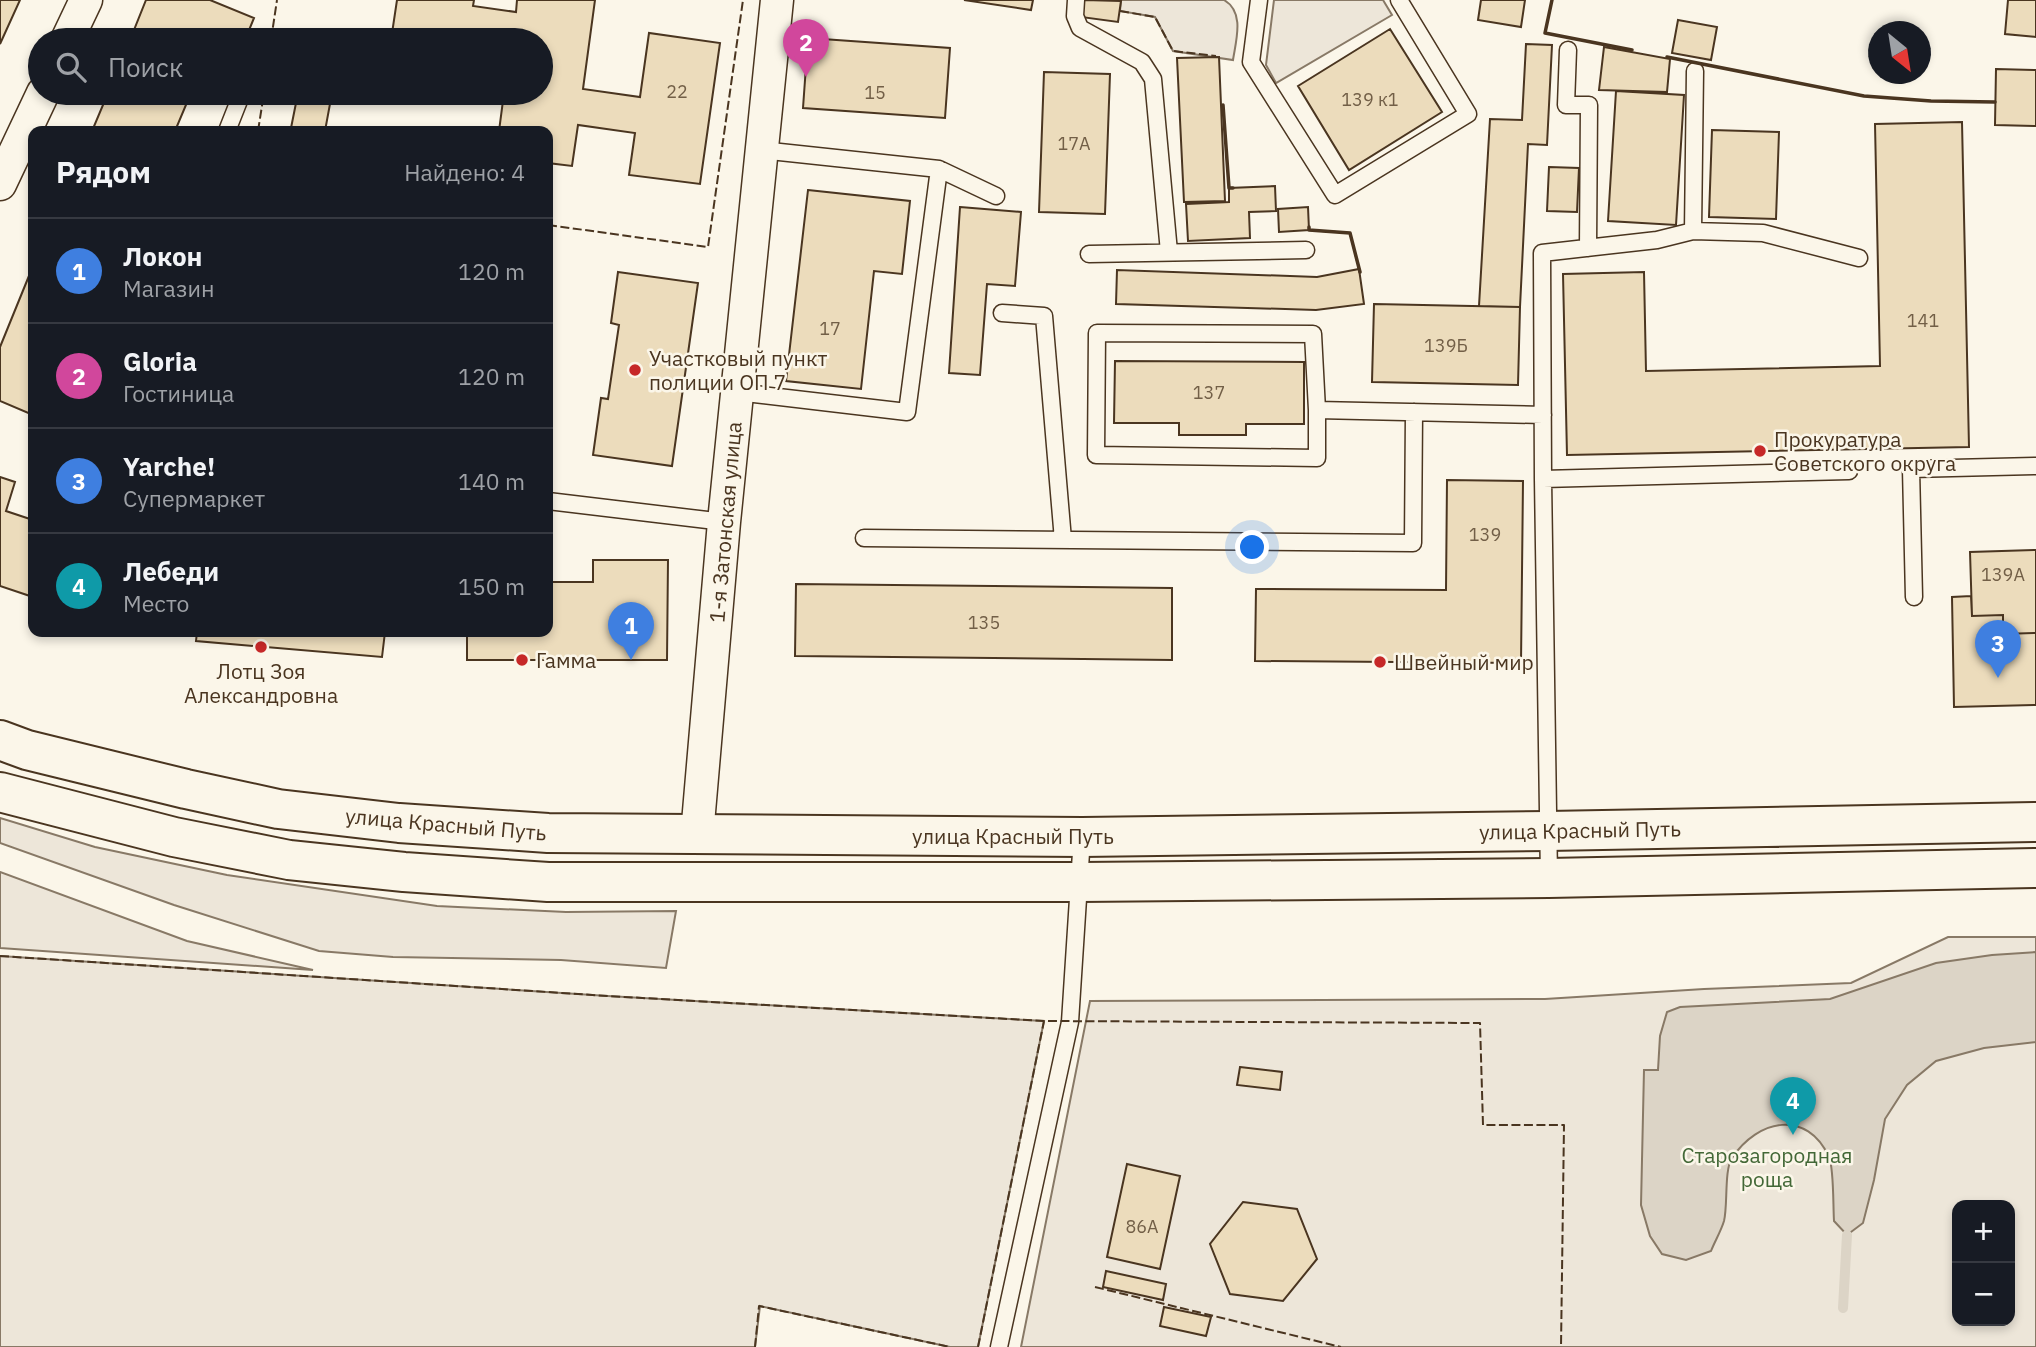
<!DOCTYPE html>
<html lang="ru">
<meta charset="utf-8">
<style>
body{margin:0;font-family:"IBM Plex Sans",sans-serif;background:#242831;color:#f1f3f6}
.controls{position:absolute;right:21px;bottom:21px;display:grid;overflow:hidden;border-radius:14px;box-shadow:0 4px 10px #0003}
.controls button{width:63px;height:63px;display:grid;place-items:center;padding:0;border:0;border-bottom:2px solid #363941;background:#171b24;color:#f1f3f6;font:35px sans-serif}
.compass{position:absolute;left:1868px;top:21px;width:63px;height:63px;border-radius:50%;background:#171b24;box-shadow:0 4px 10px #0003;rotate:150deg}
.you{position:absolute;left:1253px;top:548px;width:24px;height:24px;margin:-18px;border:5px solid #fff;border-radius:50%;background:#1a73e8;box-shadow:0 0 0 10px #1a73e833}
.badge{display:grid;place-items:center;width:46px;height:46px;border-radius:50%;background:#c62828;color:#fff;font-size:23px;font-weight:700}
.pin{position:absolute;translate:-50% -58px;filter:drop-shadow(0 2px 4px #0008)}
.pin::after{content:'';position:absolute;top:37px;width:24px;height:21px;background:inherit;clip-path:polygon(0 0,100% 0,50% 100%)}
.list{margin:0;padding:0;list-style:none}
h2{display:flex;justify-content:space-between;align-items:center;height:91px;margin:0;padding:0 28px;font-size:30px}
h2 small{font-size:23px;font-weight:400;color:#9ea1a6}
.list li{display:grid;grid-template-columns:46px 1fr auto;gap:21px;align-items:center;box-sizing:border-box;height:105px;padding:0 28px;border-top:2px solid #363941}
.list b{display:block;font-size:26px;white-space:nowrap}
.list p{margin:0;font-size:23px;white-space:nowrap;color:#9ea1a6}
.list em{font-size:23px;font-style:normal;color:#9ea1a6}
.icon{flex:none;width:38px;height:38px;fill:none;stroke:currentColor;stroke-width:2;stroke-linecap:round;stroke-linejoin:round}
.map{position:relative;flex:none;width:2036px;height:1347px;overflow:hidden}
.search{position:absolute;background:#171b24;box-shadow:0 4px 10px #0003;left:28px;top:28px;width:525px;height:77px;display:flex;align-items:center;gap:18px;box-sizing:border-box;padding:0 24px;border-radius:38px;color:#9ea1a6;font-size:26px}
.panel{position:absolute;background:#171b24;box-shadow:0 4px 10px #0003;left:28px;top:126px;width:525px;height:511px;border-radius:14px}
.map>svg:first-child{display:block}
.green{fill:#ede6d9;stroke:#887966;stroke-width:2;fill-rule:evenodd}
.water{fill:#dcd4c6;stroke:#887966;stroke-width:2}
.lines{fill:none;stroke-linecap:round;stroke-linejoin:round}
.stream{stroke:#dcd4c6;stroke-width:10}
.building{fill:#ecdcbc;stroke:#4a3520;stroke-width:2}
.service-casing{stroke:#4a3520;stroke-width:19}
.minor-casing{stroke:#4a3520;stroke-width:35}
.primary-casing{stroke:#4a3520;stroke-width:42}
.service{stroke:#fbf6e9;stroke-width:16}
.minor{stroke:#fbf6e9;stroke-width:32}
.primary{stroke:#fbf6e9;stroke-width:38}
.fence{stroke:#4a3520;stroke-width:2;stroke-dasharray:9 3.5;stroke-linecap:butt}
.wall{stroke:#4a3520;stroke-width:3.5}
.poi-dot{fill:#c62828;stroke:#fbf6e9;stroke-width:2.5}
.labels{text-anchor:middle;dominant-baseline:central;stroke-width:5;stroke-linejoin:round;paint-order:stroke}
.number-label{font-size:18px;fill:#725f47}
.poi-label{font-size:21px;fill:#4a3520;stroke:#fbf6e9;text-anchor:start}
.street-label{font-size:21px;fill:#4a3520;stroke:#fbf6e9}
.park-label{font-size:21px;fill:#436837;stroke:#fbf6e9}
</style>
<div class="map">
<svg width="2036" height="1347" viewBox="0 0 2036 1347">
<rect width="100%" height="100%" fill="#fbf6e9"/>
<path class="green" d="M 1121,0 L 1224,0 C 1245,12 1236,40 1233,60 L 1173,51 L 1155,17 L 1120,11 Z
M 1274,0 L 1383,0 L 1392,15 L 1276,83 L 1266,65 Z
M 0,818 L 95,847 L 227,875 L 437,906 L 566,912 L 676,911 L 666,968 L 561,960 L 393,957 L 319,951 L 174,905 L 0,843 Z
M 0,872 L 187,941 L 313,970 L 0,948 Z
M 1948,937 L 2036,937 L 2036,1347 L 1021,1347 L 1090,1001 L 1545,999 L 1704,989 L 1851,983 ZM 1957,1205 L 2010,1205 L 2010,1321 L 1957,1321 Z
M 0,956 L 608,996 L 1044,1021 L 978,1347 L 950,1347 L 760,1306 L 755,1347 L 0,1347 Z"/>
<path class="water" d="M 2036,952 L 2036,1042 L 1984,1048 L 1936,1061 L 1907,1085 L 1885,1119 L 1874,1180 L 1863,1223 L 1847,1235 L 1834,1221 C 1833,1206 1834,1168 1829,1157 C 1807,1109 1758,1119 1732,1158 C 1724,1170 1728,1205 1724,1221 C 1721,1231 1715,1241 1711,1251 L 1686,1260 L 1662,1254 L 1650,1236 L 1641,1205 L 1644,1070 L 1658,1070 L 1660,1036 L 1667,1012 L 1680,1007 L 1830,999 L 1936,963 L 1992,955 Z"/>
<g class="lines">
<path class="stream" d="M 1843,1308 L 1847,1235"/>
</g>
<path class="building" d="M 0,0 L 20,0 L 0,44 Z
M 146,0 L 210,0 L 254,18 L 245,40 L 130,40 Z
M 397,0 L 474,0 L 473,6 L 516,12 L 517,0 L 595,0 L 583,89 L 640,97 L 649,33 L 720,43 L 700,184 L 629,175 L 635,133 L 578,125 L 572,166 L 548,163 L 548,131 L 499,131 L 504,93 L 541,93 L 541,40 L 391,40 Z
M 964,0 L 1033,0 L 1031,10 Z
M 1084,0 L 1121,1 L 1118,22 L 1081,17 Z
M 1481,0 L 1525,0 L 1521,27 L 1478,20 Z
M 2008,0 L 2036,0 L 2036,37 L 2005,34 Z
M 1678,20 L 1717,27 L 1711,60 L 1672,53 Z
M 1390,29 L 1442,112 L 1349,170 L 1298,86 Z
M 808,38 L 950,48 L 945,118 L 803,108 Z
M 1526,44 L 1552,45 L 1547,145 L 1528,144 L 1520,307 L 1479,306 L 1490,119 L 1522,120 Z
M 1604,47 L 1670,59 L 1667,92 L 1599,90 Z
M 1219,57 L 1225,201 L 1184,202 L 1177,58 Z
M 1996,69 L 2036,70 L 2036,126 L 1995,125 Z
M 1044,72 L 1110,74 L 1105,214 L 1039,212 Z
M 1616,91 L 1684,95 L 1676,225 L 1608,221 Z
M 108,93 L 191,93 L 175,131 L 92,131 Z
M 298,93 L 332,93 L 325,131 L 309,131 L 291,128 Z
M 1962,122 L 1969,447 L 1567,455 L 1563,274 L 1644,272 L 1646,371 L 1880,366 L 1875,124 Z
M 1712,130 L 1779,132 L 1776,219 L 1709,217 Z
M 1549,167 L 1579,168 L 1577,212 L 1547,211 Z
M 1275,186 L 1276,211 L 1249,212 L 1250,238 L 1188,241 L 1186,204 L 1229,202 L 1229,188 Z
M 808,190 L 910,201 L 902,274 L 874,271 L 861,389 L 786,381 Z
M 960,207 L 1021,212 L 1015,286 L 987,284 L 980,375 L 949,373 Z
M 1308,207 L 1309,230 L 1279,232 L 1278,209 Z
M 33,266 L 33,415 L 0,401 L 0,347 Z
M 1359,269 L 1364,304 L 1316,310 L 1116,304 L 1117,270 L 1317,277 Z
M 618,272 L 698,283 L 672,466 L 593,455 L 601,398 L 608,399 L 619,325 L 611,323 Z
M 1374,304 L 1520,307 L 1518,385 L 1372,382 Z
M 1115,361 L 1304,362 L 1304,424 L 1246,424 L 1246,435 L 1179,435 L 1179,423 L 1114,423 Z
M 0,477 L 15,482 L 6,511 L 33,520 L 33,597 L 0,586 Z
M 1447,480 L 1523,481 L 1521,663 L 1255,661 L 1256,589 L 1446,590 Z
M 2036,550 L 2036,633 L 2003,634 L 2003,615 L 1972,616 L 1970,552 Z
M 593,560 L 668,560 L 667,660 L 467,660 L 467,632 L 548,632 L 548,582 L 593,582 Z
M 796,584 L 1172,588 L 1172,660 L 795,656 Z
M 1971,596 L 1972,616 L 2003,615 L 2003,634 L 2036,633 L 2036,705 L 1954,707 L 1952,597 Z
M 197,632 L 385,632 L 382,657 L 196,641 Z
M 1240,1067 L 1282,1072 L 1280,1090 L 1237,1085 Z
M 1127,1164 L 1180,1176 L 1160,1269 L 1107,1257 Z
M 1243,1202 L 1297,1209 L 1317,1259 L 1283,1301 L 1230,1294 L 1210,1244 Z
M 1106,1271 L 1166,1284 L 1163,1300 L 1103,1287 Z
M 1164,1307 L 1211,1317 L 1206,1336 L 1160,1326 Z"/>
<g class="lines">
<g class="service-casing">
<path id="service" d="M 1076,0 L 1075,16 L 1080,28 L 1142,62 L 1153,79 L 1169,252
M 1259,0 L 1251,62 L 1335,195 L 1468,114 L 1399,0
M 1568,50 L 1566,105 L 1589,105 L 1588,248
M 227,131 L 242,93
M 939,169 L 996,196
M 1693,231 L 1695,71
M 1089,254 L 1306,250
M 1002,313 L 1044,316 L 1063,540
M 737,392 L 907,412 L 939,169 L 761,150
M 1317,410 L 1313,334 L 1097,333 L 1096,455 L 1317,458 L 1317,410 L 1543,415
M 1543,479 L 1849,471
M 548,501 L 724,522
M 864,538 L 1413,543 L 1414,412
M 1914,597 L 1911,469 L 2036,466
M 1549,878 L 1543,479 L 1542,253 L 1657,240 L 1693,231 L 1763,233 L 1859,258
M 999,1347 L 1070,1022 L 1082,837"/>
</g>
<g class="minor-casing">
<path id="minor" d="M 67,40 L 86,0
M 0,184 L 43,93
M 697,835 L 724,522 L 777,0"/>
</g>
<g class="primary-casing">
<path id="primary" d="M 0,740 L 27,750 L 186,789 L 278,809 L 399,823 L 548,833 L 1082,837 L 1548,831 L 2036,822
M 0,792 L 174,837 L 289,860 L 404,872 L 548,882 L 1081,882 L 1549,878 L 2036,868"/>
</g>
<use href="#service" class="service"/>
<use href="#minor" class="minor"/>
<use href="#primary" class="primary"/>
<path class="fence" d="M 1120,11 L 1155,17 L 1173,51 L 1216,56
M 271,40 L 277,0
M 258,131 L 264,93
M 548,225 L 708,247 L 743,0
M 1309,230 L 1350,233 L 1359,269
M 0,956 L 608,996 L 1044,1021 L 1480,1023 L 1483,1125 L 1564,1125 L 1561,1347
M 1095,1287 L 1341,1347
M 755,1347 L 759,1306 L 950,1347
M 978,1347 L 1044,1021"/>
<path class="wall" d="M 1552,0 L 1545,33 L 1632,50
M 1667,57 L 1864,96 L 1931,101 L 1995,102
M 1223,105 L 1229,188 L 1233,188
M 1309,227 L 1309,230 L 1350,233 L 1360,272"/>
</g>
<g class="poi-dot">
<circle cx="635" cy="370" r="7"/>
<circle cx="1760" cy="451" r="7"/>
<circle cx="261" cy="647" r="7"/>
<circle cx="522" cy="660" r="7"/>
<circle cx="1380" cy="662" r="7"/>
</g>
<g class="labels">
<g class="number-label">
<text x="677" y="91">22</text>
<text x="875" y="92">15</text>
<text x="1370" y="99">139 к1</text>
<text x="1074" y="143">17А</text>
<text x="1923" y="320">141</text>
<text x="830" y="328">17</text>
<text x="1446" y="345">139Б</text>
<text x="1209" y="392">137</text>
<text x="1485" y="534">139</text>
<text x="2003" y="574">139А</text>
<text x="984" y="622">135</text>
<text x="1142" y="1226">86А</text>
</g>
<g class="poi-label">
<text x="649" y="358">Участковый пункт<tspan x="649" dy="24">полиции ОП 7</tspan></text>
<text x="1774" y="439">Прокуратура<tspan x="1774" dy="24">Советского округа</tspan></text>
<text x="536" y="660">Гамма</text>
<text x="1394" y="662">Швейный мир</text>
<text x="261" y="671" text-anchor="middle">Лотц Зоя<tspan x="261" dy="24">Александровна</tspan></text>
</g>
<g class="street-label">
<text transform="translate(725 522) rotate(-85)">1-я Затонская улица</text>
<text transform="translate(446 824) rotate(5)">улица Красный Путь</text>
<text transform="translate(1580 830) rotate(-1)">улица Красный Путь</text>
<text x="1013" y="836">улица Красный Путь</text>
</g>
<g class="park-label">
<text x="1767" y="1155">Старозагородная<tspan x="1767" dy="24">роща</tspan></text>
</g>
</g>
</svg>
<div class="controls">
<button>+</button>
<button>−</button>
</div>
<svg class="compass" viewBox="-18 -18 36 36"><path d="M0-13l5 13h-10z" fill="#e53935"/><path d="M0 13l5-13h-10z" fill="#9ea1a6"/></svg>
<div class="you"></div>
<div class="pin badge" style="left:631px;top:660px;background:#3f7fe0">1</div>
<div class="pin badge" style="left:806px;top:77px;background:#d1479c">2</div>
<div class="pin badge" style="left:1998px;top:678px;background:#3f7fe0">3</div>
<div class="pin badge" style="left:1793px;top:1135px;background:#0f9aa8">4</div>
<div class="search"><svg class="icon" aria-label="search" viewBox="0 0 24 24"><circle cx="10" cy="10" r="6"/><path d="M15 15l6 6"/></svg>Поиск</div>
<section class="panel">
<h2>Рядом<small>Найдено: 4</small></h2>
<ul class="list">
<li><span class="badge" style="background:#3f7fe0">1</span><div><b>Локон</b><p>Магазин</p></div><em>120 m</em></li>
<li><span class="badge" style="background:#d1479c">2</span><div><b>Gloria</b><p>Гостиница</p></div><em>120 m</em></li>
<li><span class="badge" style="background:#3f7fe0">3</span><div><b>Yarche!</b><p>Супермаркет</p></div><em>140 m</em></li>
<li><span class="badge" style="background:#0f9aa8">4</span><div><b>Лебеди</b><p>Место</p></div><em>150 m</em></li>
</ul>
</section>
</div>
